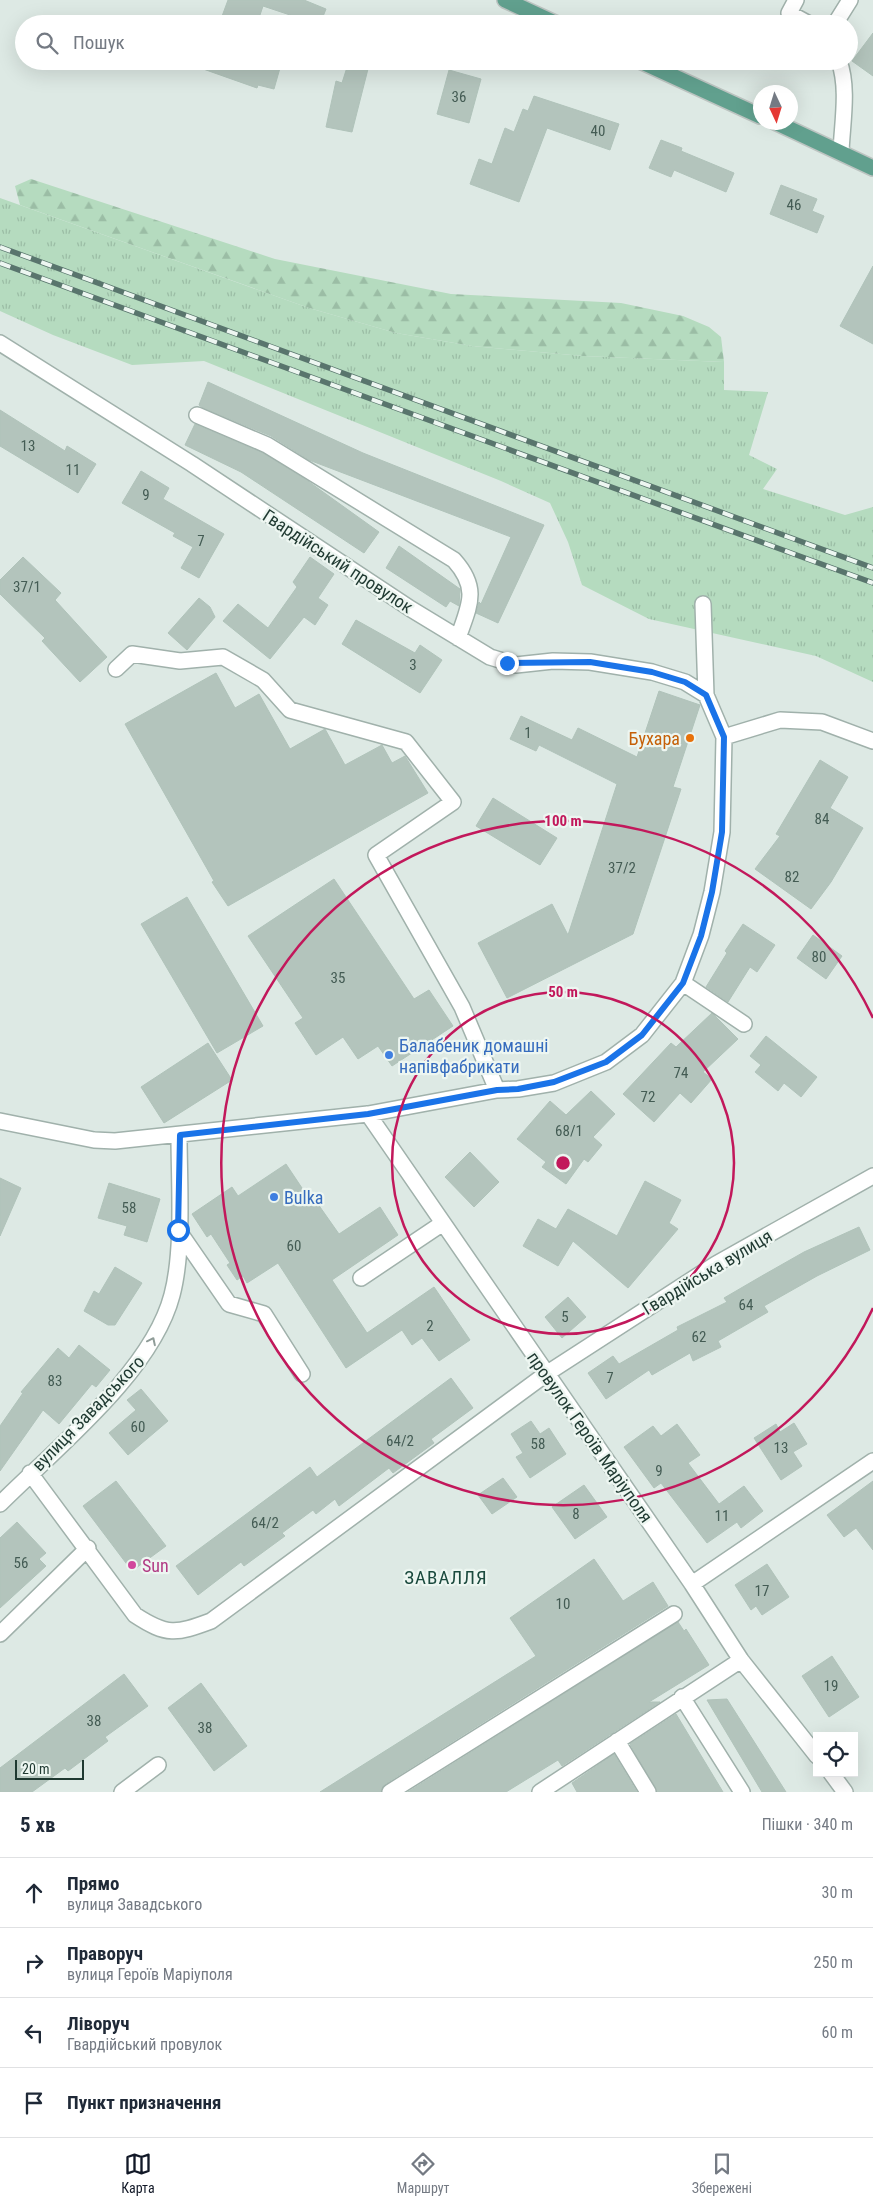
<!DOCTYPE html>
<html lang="uk">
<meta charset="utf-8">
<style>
body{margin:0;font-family:"Roboto Condensed",sans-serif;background:#f2f2f3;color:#1f2937}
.controls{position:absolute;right:15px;bottom:15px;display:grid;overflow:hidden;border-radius:0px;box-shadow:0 5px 20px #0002}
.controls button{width:45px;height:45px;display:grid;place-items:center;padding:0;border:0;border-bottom:1px solid #e0e1e3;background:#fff;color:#1f2937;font:25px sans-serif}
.compass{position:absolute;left:753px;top:85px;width:45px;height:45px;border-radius:50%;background:#fff;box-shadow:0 5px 20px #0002;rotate:176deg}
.scale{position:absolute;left:15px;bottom:12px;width:69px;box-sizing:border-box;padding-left:5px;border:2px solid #1f3931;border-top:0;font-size:14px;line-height:18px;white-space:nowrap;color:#1f3931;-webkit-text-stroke:4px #edf6f1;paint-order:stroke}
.stop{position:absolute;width:15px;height:15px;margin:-11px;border:4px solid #1a73e8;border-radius:50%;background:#fff}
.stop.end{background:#1a73e8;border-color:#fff;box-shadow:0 1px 5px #0008}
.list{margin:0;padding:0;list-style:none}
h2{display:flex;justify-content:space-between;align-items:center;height:65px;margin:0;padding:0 20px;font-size:21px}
h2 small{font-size:16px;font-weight:400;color:#747a83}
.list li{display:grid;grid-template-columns:32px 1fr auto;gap:15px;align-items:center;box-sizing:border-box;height:70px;padding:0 20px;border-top:1px solid #e0e1e3}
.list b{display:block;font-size:19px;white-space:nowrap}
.list p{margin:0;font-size:16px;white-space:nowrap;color:#747a83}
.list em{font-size:16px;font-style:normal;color:#747a83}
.icon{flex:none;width:28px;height:28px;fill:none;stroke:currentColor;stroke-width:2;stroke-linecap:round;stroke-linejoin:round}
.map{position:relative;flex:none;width:873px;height:1792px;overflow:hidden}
.search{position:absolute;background:#fff;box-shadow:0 5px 20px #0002;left:15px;right:15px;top:15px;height:55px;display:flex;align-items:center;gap:12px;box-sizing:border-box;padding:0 18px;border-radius:28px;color:#747a83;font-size:19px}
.sheet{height:345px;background:#fff}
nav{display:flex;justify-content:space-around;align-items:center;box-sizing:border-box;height:70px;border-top:1px solid #e0e1e3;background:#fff;font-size:14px;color:#747a83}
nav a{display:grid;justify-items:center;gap:2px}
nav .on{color:#111827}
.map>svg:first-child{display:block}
.grass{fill:url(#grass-tufts)}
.forest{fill:url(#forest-firs)}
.building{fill:#b3c4bc;stroke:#b0c3ba}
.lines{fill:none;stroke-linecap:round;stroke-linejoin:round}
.minor-casing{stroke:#a0b1ab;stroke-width:18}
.major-casing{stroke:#bcc4c1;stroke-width:18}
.minor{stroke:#fff;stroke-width:15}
.major{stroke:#61a08e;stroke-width:15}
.rail-casing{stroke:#59756d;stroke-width:5.5}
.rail{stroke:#edf6f1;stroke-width:4;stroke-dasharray:11;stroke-linecap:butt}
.oneway{stroke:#8f9c98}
.route{stroke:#1a73e8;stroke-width:6}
.ring{fill:none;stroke:#c2185b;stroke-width:2.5}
.food-dot{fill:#e8710a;stroke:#edf6f1;stroke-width:2}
.shop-dot{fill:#3f7fe0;stroke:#edf6f1;stroke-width:2}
.hotel-dot{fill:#d1479c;stroke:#edf6f1;stroke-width:2}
.labels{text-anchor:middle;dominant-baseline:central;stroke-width:4.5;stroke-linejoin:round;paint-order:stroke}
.number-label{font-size:15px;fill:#445c54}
.street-label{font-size:18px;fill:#1f3931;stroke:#edf6f1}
.food-label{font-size:18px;fill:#c56008;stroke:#edf6f1;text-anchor:end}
.shop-label{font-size:18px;fill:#366cbe;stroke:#edf6f1;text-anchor:start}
.hotel-label{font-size:18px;fill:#b23c85;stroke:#edf6f1;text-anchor:start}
.neighbourhood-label{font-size:19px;letter-spacing:1px;fill:#1b4a3e;stroke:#edf6f1}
.centre{fill:#c2185b;stroke:#edf6f1;stroke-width:2.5}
.ring-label{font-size:15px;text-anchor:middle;font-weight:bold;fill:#c2185b;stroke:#edf6f1;stroke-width:4.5;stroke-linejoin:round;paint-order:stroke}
</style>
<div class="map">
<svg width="873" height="1792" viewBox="0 0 873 1792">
<defs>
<pattern id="grass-tufts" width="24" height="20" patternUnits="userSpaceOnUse" patternTransform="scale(1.25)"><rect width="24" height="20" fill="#b5dbbf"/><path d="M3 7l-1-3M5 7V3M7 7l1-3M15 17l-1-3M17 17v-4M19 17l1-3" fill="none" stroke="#9bbda5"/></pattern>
<pattern id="forest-firs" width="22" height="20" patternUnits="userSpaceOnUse" patternTransform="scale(1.25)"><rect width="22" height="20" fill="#b5dbbf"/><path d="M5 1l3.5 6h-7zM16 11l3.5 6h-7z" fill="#9bbda5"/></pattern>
</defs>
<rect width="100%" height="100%" fill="#dde9e4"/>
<path class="grass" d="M 0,198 L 309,308 L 396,333 L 472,346 L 583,356 L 724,362 L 724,390 L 768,392 L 749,455 L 777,469 L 763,489 L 845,515 L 873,507 L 873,682 L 816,656 L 649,619 L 582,585 L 568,542 L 550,503 L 501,481 L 204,361 L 132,365 L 53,335 L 0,311 Z"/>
<path class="forest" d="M 31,179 L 275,259 L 451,294 L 621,303 L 683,316 L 709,327 L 721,337 L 724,362 L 583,356 L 472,346 L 396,333 L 309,308 L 20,205 L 15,186 Z"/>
<path class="building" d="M 228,0 L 304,0 L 326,9 L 320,24 L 297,24 L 299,18 L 263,6 L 257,24 L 233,24 L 221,19 Z
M 873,33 L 873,76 L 852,61 Z
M 190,61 L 282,61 L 274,89 L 258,85 L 257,88 L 189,64 Z
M 349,61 L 370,61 L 352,132 L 326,127 L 336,81 L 342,83 Z
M 449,70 L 481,79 L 469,123 L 437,114 Z
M 534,96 L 619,124 L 610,150 L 547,128 L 519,202 L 470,184 L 479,159 L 492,164 L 505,128 L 514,132 L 523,109 L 528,111 Z
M 661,140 L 682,148 L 681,151 L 734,173 L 726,192 L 674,170 L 671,177 L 649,168 Z
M 781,185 L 817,199 L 812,211 L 824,216 L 817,233 L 770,214 Z
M 873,266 L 873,344 L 840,326 Z
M 208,382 L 363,453 L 544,525 L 498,623 L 476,613 L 479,602 L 481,604 L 511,537 L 309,460 L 271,436 L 203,408 L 199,405 Z
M 0,410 L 65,451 L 67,446 L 96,464 L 78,493 L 0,446 Z
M 195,424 L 263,453 L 305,479 L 379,532 L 364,553 L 241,472 L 185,445 Z
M 141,471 L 169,488 L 163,499 L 224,534 L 199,578 L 181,568 L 193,547 L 173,536 L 175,533 L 122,503 Z
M 399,546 L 460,589 L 459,606 L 450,601 L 446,607 L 386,568 Z
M 23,557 L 61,593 L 55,600 L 107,657 L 80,682 L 42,641 L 45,638 L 0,594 L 0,580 Z
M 310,557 L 334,574 L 318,598 L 328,605 L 315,625 L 304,617 L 270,659 L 223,621 L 238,604 L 268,628 L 297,587 L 293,582 Z
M 199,598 L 210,607 L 215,617 L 187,650 L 168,633 Z
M 356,620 L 415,653 L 420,645 L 442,660 L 420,693 L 342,644 Z
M 216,673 L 235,708 L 259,694 L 290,749 L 325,729 L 345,765 L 382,745 L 392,763 L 405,756 L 428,793 L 228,906 L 212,882 L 214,881 L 125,724 Z
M 659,691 L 700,705 L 673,787 L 681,789 L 633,934 L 507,998 L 478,943 L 552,904 L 568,935 L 617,784 L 539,745 L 536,751 L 510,739 L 521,716 L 572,740 L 578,728 L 637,757 Z
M 820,760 L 848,777 L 830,808 L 863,828 L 831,882 L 811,909 L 755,869 L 780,836 L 776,834 Z
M 493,798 L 557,838 L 540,865 L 476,826 Z
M 334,879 L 414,999 L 429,990 L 453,1026 L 392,1066 L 378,1046 L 358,1059 L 343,1037 L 316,1055 L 295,1023 L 303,1018 L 248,936 Z
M 187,897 L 263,1026 L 217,1053 L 141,924 Z
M 743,924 L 775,945 L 757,972 L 750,967 L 728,1002 L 706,987 L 727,953 L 725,951 Z
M 813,935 L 842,956 L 826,979 L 797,958 Z
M 712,1013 L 738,1039 L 703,1072 L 712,1079 L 691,1103 L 680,1093 L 654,1122 L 623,1094 L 671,1043 L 676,1047 Z
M 766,1036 L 817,1077 L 801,1097 L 784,1083 L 778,1091 L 755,1072 L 761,1065 L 750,1056 Z
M 208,1043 L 232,1080 L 164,1123 L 141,1087 Z
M 591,1091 L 615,1114 L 593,1137 L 602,1145 L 588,1162 L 584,1159 L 566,1184 L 542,1167 L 546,1162 L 517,1139 L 550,1101 L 566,1115 Z
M 470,1152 L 499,1182 L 474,1207 L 445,1177 Z
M 286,1164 L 310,1200 L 313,1197 L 339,1234 L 380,1207 L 398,1235 L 332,1280 L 367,1333 L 434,1287 L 470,1340 L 439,1361 L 422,1338 L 412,1345 L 402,1330 L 346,1368 L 278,1263 L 247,1283 L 243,1276 L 237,1280 L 227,1265 L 230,1263 L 211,1234 L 207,1237 L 192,1214 L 232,1187 L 238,1196 Z
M 0,1178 L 21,1188 L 0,1236 Z
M 645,1181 L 681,1200 L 669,1223 L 678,1229 L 628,1288 L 573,1241 L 558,1266 L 523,1246 L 538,1219 L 556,1229 L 568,1209 L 617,1236 Z
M 109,1183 L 160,1199 L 147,1242 L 124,1235 L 127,1226 L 98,1218 Z
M 859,1227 L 870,1250 L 817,1276 L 764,1306 L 768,1312 L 718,1341 L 721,1347 L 693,1361 L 690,1353 L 652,1375 L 649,1370 L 606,1399 L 588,1373 L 613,1356 L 619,1364 L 678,1330 L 677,1327 L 727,1302 L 724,1298 L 760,1277 L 804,1252 Z
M 115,1267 L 142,1283 L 115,1325 L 108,1325 L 84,1311 L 94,1291 L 99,1294 Z
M 568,1297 L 586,1317 L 562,1338 L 545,1317 Z
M 79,1345 L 110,1370 L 96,1387 L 92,1384 L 59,1424 L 43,1410 L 0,1471 L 0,1426 L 23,1393 L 21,1392 L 58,1348 L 69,1358 Z
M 451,1378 L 473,1408 L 431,1439 L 434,1443 L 393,1473 L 389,1468 L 339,1506 L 335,1499 L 316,1514 L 313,1510 L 282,1533 L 285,1536 L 244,1566 L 241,1562 L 198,1595 L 176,1566 L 310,1467 L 317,1477 Z
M 141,1389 L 168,1421 L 128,1455 L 109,1433 L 136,1410 L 127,1400 Z
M 531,1421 L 540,1434 L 549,1428 L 566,1454 L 530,1478 L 516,1457 L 523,1453 L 511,1434 Z
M 794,1423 L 807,1444 L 793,1452 L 802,1466 L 781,1480 L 754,1438 L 776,1424 L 780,1432 Z
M 677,1424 L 700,1455 L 688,1463 L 719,1504 L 744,1486 L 763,1511 L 741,1528 L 737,1522 L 707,1543 L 661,1483 L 654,1488 L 624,1447 L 653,1426 L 661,1436 Z
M 503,1478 L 517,1497 L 492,1514 L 478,1495 Z
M 116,1481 L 166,1546 L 132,1571 L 83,1506 Z
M 873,1481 L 873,1550 L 856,1528 L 844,1537 L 827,1515 Z
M 584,1485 L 607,1517 L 575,1539 L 552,1507 Z
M 17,1522 L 46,1553 L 39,1559 L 46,1566 L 0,1608 L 0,1538 Z
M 594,1559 L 623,1601 L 653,1582 L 668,1606 L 385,1784 L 381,1792 L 320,1792 L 536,1656 L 510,1618 Z
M 767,1564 L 789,1597 L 762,1615 L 756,1606 L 751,1610 L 735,1585 Z
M 678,1622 L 684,1631 L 686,1629 L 709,1665 L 649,1702 L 660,1702 L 562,1766 L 558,1760 L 506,1792 L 408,1792 Z
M 832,1656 L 859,1697 L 829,1717 L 802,1676 Z
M 124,1674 L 148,1706 L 105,1737 L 108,1741 L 68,1771 L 65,1768 L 32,1792 L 0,1792 L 0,1768 Z
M 201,1683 L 247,1746 L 214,1771 L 168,1708 Z
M 727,1699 L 786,1792 L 762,1792 L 707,1700 Z
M 676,1714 L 723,1792 L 657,1792 L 630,1744 Z
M 614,1754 L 637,1792 L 577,1792 L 572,1783 Z"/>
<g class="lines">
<g class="minor-casing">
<path id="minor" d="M 796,0 L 789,13 L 809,24
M 835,24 L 850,0
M 839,61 C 849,88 842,124 841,152
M 0,343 L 192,464 L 411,609 L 490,657 L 516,665 L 553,661 L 590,662 L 652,672 L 685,682 L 706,695
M 197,415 L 267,445 L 454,560 C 480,589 469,606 458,638
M 116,669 L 132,654 L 180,661 L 223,657 L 263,680 L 290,710 L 406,742 L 453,802 L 376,855 L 462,1007 L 497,1090
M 724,737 L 780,720 L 822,722 L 873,741
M 683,983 L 744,1024
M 368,1114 L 692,1584 L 741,1660 L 817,1756
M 0,1121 L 94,1140 L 115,1141 L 368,1114 L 497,1090 L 518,1089 L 554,1083 L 606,1062 L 642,1035 L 683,983 L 701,935 L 712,892 L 722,832 L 724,737 L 706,695 L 703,604
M 178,1230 L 229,1304 L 264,1314 L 302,1374
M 361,1278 L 443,1223
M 30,1473 L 135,1615 C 167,1636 176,1634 211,1621 L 546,1374 L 716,1264 L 873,1176
M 0,1504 C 56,1448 152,1372 172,1295 C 184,1250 179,1182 179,1135
M 692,1584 L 873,1461
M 0,1634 L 88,1548
M 682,1697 L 742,1792
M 617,1741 L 648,1792
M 831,1773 L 845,1792
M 122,1792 L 158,1765
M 390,1792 L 674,1614
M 540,1792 L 741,1660"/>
</g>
<g class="major-casing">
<path id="major" d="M 505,0 L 557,24
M 640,61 L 760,116
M 775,122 L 873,168"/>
</g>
<use href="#minor" class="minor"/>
<use href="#major" class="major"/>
<g class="rail-casing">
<path id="rail" d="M 0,247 L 873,568
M 0,263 L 873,583"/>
</g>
<use href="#rail" class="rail"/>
</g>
<defs><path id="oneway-chevron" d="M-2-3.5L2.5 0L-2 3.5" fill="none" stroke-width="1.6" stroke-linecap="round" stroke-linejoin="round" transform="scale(1.25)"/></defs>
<use class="oneway" href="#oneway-chevron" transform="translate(152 1341) rotate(-64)"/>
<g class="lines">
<path class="route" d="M 178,1230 L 180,1135 L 368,1114 L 497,1090 L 518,1089 L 554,1082 L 606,1062 L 642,1035 L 683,983 L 701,936 L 712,892 L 722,832 L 724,737 L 706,695 L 685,682 L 652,672 L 590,662 L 507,663"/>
</g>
<g class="ring">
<circle cx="563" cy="1163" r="171"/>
<path d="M873 1308A342 342 0 1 1 873 1018"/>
</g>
<circle class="food-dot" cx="690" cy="738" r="5"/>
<g class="shop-dot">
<circle cx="389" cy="1055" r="5"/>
<circle cx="274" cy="1197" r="5"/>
</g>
<circle class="hotel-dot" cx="132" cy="1565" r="5"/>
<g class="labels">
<g class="number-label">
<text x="459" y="97">36</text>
<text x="598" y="131">40</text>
<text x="794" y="205">46</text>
<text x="28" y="446">13</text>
<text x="73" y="470">11</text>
<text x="146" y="495">9</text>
<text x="201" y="541">7</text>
<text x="27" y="587">37/1</text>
<text x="413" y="665">3</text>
<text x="528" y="733">1</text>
<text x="822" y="819">84</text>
<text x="622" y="868">37/2</text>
<text x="792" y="877">82</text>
<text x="819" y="957">80</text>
<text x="338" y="978">35</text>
<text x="681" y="1073">74</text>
<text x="648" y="1097">72</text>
<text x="569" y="1131">68/1</text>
<text x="129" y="1208">58</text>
<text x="294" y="1246">60</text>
<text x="746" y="1305">64</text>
<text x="565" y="1317">5</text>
<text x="430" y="1326">2</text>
<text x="699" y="1337">62</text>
<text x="610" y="1378">7</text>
<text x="55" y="1381">83</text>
<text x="138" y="1427">60</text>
<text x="400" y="1441">64/2</text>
<text x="538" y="1444">58</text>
<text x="781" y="1448">13</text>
<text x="659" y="1471">9</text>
<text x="576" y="1514">8</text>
<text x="722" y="1516">11</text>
<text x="265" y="1523">64/2</text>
<text x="21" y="1563">56</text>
<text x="762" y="1591">17</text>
<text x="563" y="1604">10</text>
<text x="831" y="1686">19</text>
<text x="94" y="1721">38</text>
<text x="205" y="1728">38</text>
</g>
<g class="street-label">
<text transform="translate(338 561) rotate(33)">Гвардійський провулок</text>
<text transform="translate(707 1272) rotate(-31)">Гвардійська вулиця</text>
<text transform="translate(88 1413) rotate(-46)">вулиця Завадського</text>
<text transform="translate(590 1437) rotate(55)">провулок Героїв Маріуполя</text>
</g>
<g class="food-label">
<text x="680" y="738">Бухара</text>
</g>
<g class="shop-label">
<text x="399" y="1045">Балабеник домашні<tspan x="399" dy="21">напівфабрикати</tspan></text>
<text x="284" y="1197">Bulka</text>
</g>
<g class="hotel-label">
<text x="142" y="1565">Sun</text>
</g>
<g class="neighbourhood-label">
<text x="446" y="1577">ЗАВАЛЛЯ</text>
</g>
</g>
<circle cx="563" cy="1163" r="8" class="centre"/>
<g class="ring-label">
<text x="563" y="826">100 m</text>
<text x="563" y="997">50 m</text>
</g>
</svg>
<div class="controls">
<button><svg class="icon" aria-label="locate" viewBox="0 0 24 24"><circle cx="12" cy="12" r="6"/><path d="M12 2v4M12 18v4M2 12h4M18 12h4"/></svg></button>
</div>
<svg class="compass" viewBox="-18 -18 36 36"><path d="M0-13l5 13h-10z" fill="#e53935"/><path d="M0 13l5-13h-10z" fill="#747a83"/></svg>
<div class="scale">20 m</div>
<div class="stop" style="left:178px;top:1230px"></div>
<div class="stop end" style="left:507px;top:663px"></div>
<div class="search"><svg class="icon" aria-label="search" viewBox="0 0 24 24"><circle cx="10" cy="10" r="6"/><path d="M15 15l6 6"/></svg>Пошук</div>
</div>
<section class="sheet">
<h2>5 хв<small>Пішки · 340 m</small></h2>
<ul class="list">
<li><svg class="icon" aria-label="ahead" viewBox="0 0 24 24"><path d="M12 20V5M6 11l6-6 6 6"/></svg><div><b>Прямо</b><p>вулиця Завадського</p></div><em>30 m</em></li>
<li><svg class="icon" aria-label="right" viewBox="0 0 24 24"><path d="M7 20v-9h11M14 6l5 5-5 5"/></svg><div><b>Праворуч</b><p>вулиця Героїв Маріуполя</p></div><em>250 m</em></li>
<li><svg class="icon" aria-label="left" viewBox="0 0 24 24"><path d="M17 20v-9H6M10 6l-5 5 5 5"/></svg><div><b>Ліворуч</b><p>Гвардійський провулок</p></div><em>60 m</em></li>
<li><svg class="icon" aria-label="arrive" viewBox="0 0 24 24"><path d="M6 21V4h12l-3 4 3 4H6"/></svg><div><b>Пункт призначення</b></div></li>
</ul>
</section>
<nav>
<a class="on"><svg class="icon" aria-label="map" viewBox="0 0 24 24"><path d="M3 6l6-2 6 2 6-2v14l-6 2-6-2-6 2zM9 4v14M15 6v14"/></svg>Карта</a>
<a><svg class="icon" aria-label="directions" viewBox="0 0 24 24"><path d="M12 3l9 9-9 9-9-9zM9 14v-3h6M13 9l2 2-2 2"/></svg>Маршрут</a>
<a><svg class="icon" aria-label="saved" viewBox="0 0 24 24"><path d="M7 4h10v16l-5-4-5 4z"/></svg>Збережені</a>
</nav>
